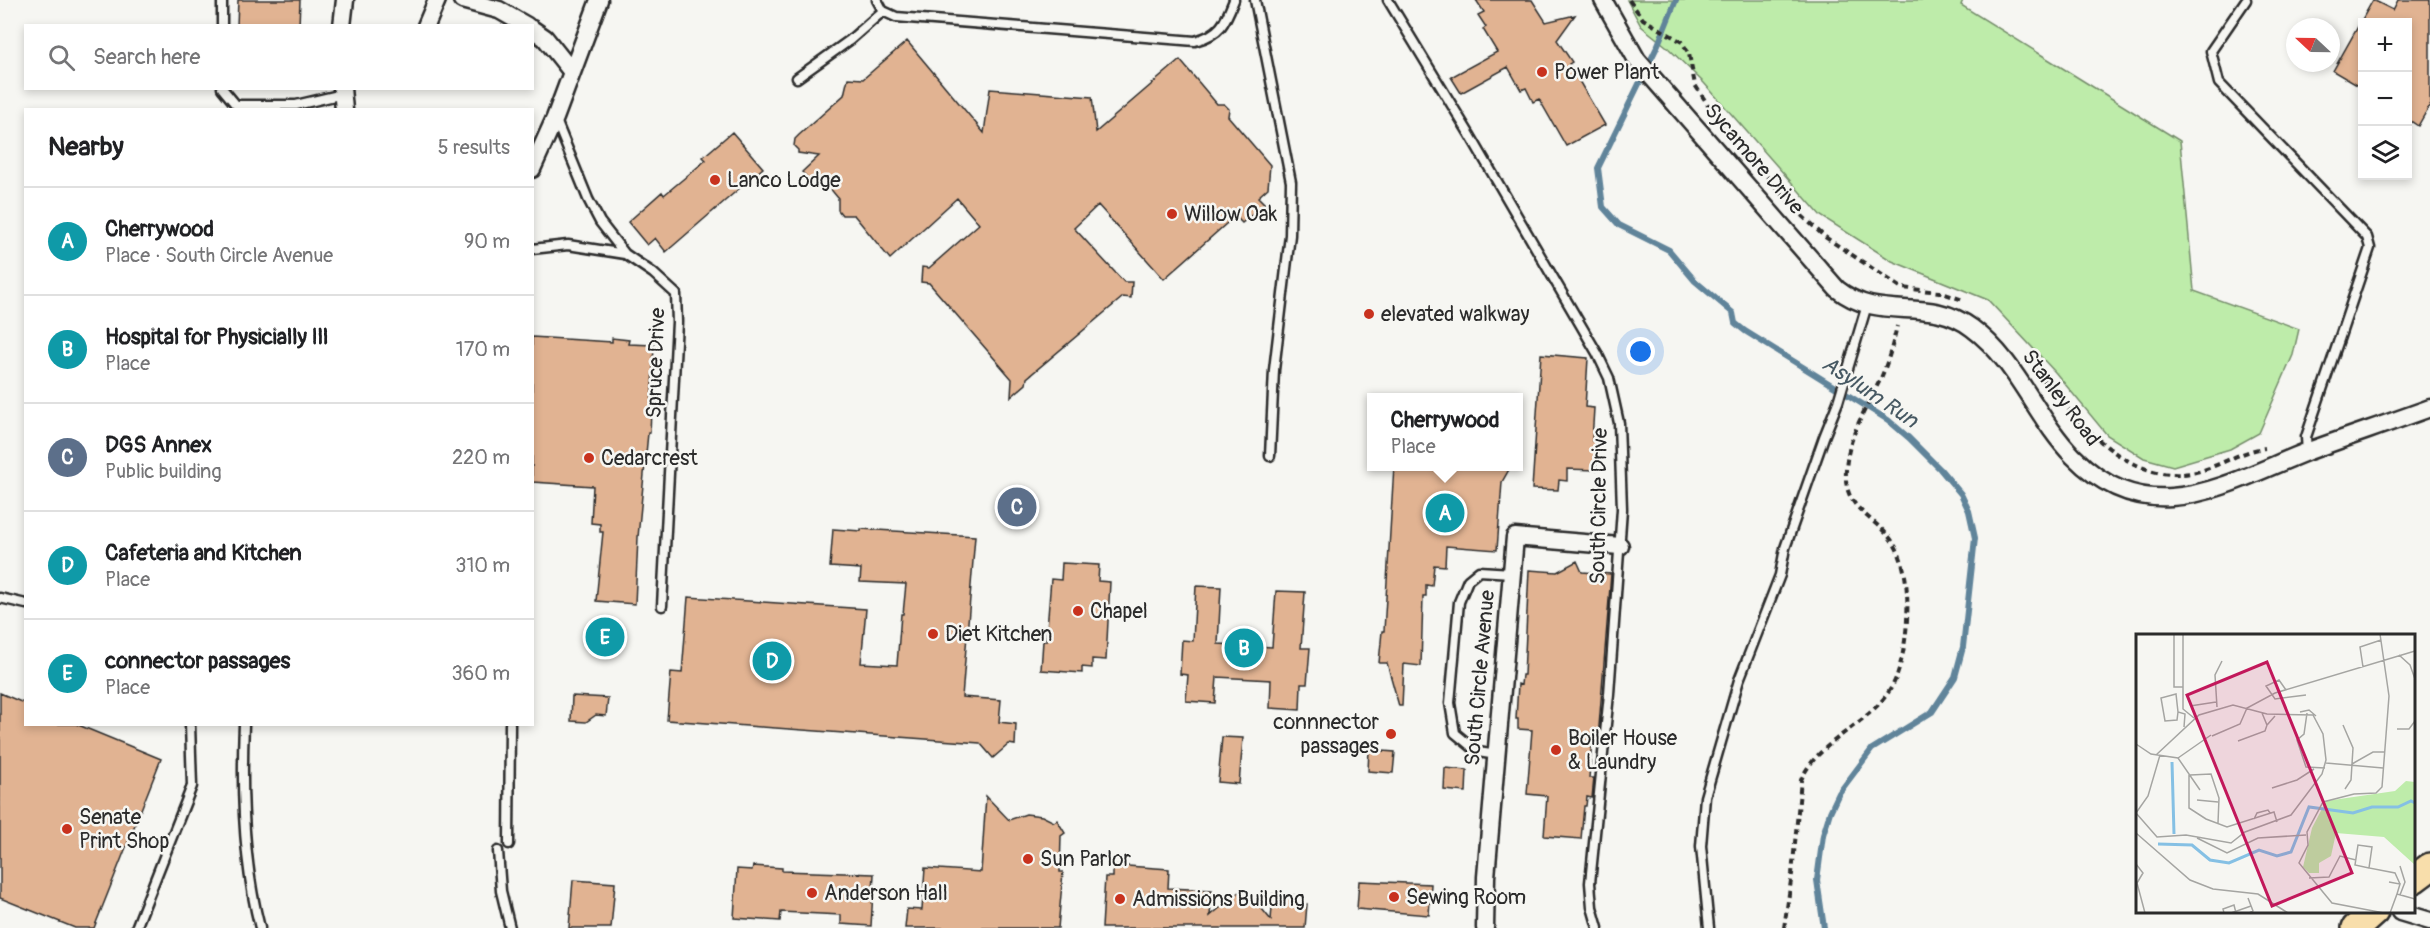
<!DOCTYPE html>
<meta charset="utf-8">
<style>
body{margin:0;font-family:Pangolin,sans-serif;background:#f6f6f6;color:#202124}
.controls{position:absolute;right:18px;top:18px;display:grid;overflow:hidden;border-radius:0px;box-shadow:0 3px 9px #0003}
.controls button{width:54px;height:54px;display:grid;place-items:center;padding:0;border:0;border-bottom:2px solid #e0e0e0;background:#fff;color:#202124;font:30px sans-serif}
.compass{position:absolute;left:2286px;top:18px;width:54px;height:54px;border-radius:50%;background:#fff;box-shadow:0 3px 9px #0003;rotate:292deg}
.you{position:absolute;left:1641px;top:352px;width:21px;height:21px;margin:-15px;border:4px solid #fff;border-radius:50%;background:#1a73e8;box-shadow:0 0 0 9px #1a73e833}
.badge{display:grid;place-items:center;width:39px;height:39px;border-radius:50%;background:#c8321e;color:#fff;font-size:20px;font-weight:700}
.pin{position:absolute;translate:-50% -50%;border:3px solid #fff;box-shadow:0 2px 6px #0006}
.popup{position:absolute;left:1367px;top:393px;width:156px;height:78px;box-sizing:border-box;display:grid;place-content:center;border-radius:0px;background:#fff;filter:drop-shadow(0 2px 4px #0005);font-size:20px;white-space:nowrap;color:#757577}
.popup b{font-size:22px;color:#202124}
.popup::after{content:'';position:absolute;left:50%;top:100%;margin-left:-12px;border:12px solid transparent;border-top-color:#fff}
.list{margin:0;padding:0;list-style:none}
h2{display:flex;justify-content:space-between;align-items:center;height:78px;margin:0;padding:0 24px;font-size:26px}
h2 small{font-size:20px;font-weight:400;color:#757577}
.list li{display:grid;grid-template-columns:39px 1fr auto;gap:18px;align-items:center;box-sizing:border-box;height:108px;padding:0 24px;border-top:2px solid #e0e0e0}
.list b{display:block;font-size:22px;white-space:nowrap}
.list p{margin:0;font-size:20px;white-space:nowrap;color:#757577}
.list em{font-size:20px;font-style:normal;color:#757577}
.icon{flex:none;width:33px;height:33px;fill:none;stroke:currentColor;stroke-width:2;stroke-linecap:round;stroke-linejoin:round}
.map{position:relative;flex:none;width:2430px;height:928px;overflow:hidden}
.search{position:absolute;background:#fff;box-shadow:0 3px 9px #0003;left:24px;top:24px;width:510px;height:66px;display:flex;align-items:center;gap:15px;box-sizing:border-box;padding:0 21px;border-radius:0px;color:#757577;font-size:22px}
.panel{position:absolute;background:#fff;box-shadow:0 3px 9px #0003;left:24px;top:108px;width:510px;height:618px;border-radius:0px}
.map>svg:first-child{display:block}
.green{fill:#beecaa;stroke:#748c6a;stroke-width:1.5}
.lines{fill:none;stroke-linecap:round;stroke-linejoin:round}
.stream{stroke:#61849a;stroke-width:6}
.building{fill:#e1b392;stroke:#2b2b2b;stroke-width:1.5}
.service-casing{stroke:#2b2b2b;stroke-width:13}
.minor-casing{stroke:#2b2b2b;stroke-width:21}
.primary-casing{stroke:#2b2b2b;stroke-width:32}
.path{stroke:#2b2b2b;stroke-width:4;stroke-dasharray:6 4.5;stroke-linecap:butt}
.service{stroke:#f6f6f2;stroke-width:8}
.minor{stroke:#f6f6f2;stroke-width:16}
.primary{stroke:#f8deab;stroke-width:27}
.poi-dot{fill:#c8321e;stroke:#f6f6f2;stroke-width:2}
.labels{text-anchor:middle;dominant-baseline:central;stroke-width:5;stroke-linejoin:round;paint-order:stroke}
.poi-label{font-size:21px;fill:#2b2b2b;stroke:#f6f6f2;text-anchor:start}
.street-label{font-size:21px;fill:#2b2b2b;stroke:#f6f6f2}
.water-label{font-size:22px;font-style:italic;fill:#465862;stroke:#f6f6f2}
.inset-river{fill:none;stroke:#85c0e4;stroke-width:3}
.inset-road{fill:none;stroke:#a5a5a2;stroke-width:1.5}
.view{fill:#c2185b;fill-opacity:0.15;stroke:#c2185b;stroke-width:3}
.inset-edge{fill:none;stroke:#2b2b2b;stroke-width:3}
</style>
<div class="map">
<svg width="2430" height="928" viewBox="0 0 2430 928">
<rect width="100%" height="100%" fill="#f6f6f2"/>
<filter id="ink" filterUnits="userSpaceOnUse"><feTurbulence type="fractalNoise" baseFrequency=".0167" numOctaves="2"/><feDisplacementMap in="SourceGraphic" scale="12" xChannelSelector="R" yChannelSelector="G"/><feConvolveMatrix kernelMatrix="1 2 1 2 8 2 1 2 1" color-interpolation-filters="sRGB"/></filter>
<g filter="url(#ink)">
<path class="green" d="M 1627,0 L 1963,0 L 1961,5 L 2180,141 L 2194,291 L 2299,329 L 2293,355 L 2259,433 L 2230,449 L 2173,466 L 2144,458 L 2107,435 L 2055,372 L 1988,300 L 1892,261 L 1821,216 L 1704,83 L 1666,46 L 1641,26 Z"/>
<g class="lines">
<path class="stream" d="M 1676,0 L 1657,47 L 1598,168 L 1603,207 L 1619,225 L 1669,250 L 1695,281 L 1733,313 L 1735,323 L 1745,331 L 1888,420 L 1909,438 L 1940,469 L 1961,494 L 1969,511 L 1975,538 L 1963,647 L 1955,677 L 1932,712 L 1872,749 L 1839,793 L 1830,812 L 1823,835 L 1817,880 L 1824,928"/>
</g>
<path class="building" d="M 238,0 L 300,0 L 299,26 L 237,26 Z
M 1476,0 L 1532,0 L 1546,22 L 1575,15 L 1557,40 L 1572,62 L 1569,64 L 1605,125 L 1566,146 L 1539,99 L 1533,102 L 1526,88 L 1521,90 L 1508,67 L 1461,93 L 1451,77 L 1497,52 L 1483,29 L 1486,27 L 1478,15 L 1484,12 Z
M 2373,0 L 2393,10 L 2398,0 L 2430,0 L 2430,105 L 2418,126 L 2408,119 L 2408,22 L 2362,22 L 2362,88 L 2333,71 Z
M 907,41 L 984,133 L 990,89 L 1092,97 L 1096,132 L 1180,60 L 1217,104 L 1224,104 L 1229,109 L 1228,116 L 1270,165 L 1268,188 L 1258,197 L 1265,204 L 1242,223 L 1235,216 L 1164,279 L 1098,205 L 1074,228 L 1124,282 L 1132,282 L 1131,298 L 1123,297 L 1027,378 L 1026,384 L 1011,397 L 1012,379 L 929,283 L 921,282 L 922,267 L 929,268 L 979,224 L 957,198 L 890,259 L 854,215 L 842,215 L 838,210 L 838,198 L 824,181 L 816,188 L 802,172 L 819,156 L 798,153 L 798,150 L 794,146 L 795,139 L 799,135 L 844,95 L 848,78 L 863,79 Z
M 732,132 L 763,168 L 666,252 L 655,238 L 647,245 L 628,222 L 662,192 L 664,195 L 706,160 L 703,157 Z
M 532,337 L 612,342 L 612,338 L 629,340 L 628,344 L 654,345 L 650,433 L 648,433 L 638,537 L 635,604 L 596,601 L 603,532 L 600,532 L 600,524 L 591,523 L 593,486 L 532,482 Z
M 1541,354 L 1588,358 L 1585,407 L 1594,408 L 1592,441 L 1597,441 L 1596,470 L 1567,469 L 1567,481 L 1559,480 L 1558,490 L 1532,489 Z
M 1394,466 L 1511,466 L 1502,482 L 1497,550 L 1446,546 L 1445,566 L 1434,565 L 1432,586 L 1426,585 L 1426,596 L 1423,596 L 1421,666 L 1404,664 L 1402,706 L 1399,706 L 1387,663 L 1379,663 L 1382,631 L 1384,631 Z
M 833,529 L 861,531 L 861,529 L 975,536 L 962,697 L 1001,700 L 999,722 L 1016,724 L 1015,745 L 1009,744 L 993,758 L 980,743 L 667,720 L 671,672 L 682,673 L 688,597 L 866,609 L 861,663 L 897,665 L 901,614 L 903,614 L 906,584 L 860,582 L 861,569 L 830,567 Z
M 1577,561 L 1582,572 L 1611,574 L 1598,739 L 1592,739 L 1589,778 L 1594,778 L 1592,798 L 1587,797 L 1586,806 L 1584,806 L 1581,839 L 1544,836 L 1547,796 L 1527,794 L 1532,730 L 1518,729 L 1518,719 L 1516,719 L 1518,684 L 1521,685 L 1522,675 L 1524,675 L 1529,570 L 1557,572 Z
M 1062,563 L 1099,565 L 1098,581 L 1110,582 L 1106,660 L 1092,659 L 1092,668 L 1082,667 L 1082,673 L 1041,670 L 1043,641 L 1046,641 L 1051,579 L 1061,580 Z
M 1196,586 L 1221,587 L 1218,644 L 1272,647 L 1276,591 L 1305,592 L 1301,648 L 1310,648 L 1307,684 L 1301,684 L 1300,710 L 1270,708 L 1271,680 L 1217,677 L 1215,703 L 1186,701 L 1188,675 L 1180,674 L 1182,640 L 1193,641 Z
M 0,693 L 26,704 L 26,724 L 76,724 L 161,759 L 94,928 L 75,928 L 0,898 Z
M 572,696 L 608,698 L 606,716 L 596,715 L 586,722 L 571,721 Z
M 1222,737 L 1243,738 L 1239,784 L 1218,782 Z
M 1369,750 L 1395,752 L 1393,773 L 1368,771 Z
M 1445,768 L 1467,770 L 1466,792 L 1444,790 Z
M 986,796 L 1009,820 L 1026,814 L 1042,816 L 1054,822 L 1057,820 L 1065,833 L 1061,836 L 1060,872 L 1063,872 L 1058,928 L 905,928 L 907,909 L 922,910 L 925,868 L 981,872 Z
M 1113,865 L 1169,869 L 1168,888 L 1212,890 L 1210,916 L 1239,892 L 1249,893 L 1271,920 L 1273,894 L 1304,896 L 1303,904 L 1307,904 L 1305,928 L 1102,928 L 1105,877 L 1113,877 Z
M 753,866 L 782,868 L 782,871 L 874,874 L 871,926 L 841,924 L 841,915 L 781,912 L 780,921 L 734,918 L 737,869 L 752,870 Z
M 573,880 L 615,883 L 611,928 L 569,928 Z
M 1359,881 L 1431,884 L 1429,915 L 1357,909 Z"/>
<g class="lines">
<g class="service-casing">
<path id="service" d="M 877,0 L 883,11 L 896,17 L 1195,41 C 1221,34 1225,23 1234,0
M 1255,0 L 1291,182 L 1290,235 L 1274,370 L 1270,456
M 1388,0 L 1470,135 L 1597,353 L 1609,378 L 1619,423 L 1622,509 L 1609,694 L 1590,883 L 1592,907 L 1598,928
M 2246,0 L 2211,51 L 2219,83 L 2367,237 L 2370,248 L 2306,437 L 2307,452
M 222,26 L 222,0
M 797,78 L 850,40 L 883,11
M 222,88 L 236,105 L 296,105 L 343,94
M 532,249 L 568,245 L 625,254 L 600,222 L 588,199 L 555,118
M 625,254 L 653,273 L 676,294 L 677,322 L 662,606
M 0,598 L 26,604
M 244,724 C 241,792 243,862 260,928
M 1497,755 L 1478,752 L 1455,733 L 1450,703 L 1459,602 L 1468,580 L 1479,571 L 1512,573
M 509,844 L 510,724
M 498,851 L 501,891 L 510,928
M 136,928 L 192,786 L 190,724
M 1709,928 L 1701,846 L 1705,797 L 1739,680 L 1780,575 L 1785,548 L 1824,437 L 1838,402 L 1867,305"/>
</g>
<g class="minor-casing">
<path id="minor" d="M 462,0 L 499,10 L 527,26
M 1603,0 L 1637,60 L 1837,289 C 1881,324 1926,294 1972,328 C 2018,362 2035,417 2073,456 C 2148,533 2223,485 2306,452 C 2347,437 2389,423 2430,408
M 342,26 L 345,0
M 426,26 L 437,0
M 532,29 L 545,38 L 572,72
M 342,88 L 344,110
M 532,169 L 555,118 L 599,0
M 2400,912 L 2430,921
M 1485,928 L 1486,877 L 1515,537 L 1620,546"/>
</g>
<g class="primary-casing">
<path id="primary" d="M 2414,879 L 2430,867
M 2356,928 L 2374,912"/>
</g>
<path class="path" d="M 1629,0 L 1643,19 L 1682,42 L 1689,54 L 1695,85 L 1720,123 L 1800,214 L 1825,237 L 1902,288 L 1939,292 L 1963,300
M 2035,369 C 2073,415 2123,484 2191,473 C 2216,469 2239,451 2265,448
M 1784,928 L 1792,874 L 1801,780 C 1820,736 1878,723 1896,678 C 1909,643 1914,576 1894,544 C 1880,520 1848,512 1846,480 C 1844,442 1865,411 1881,378 C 1888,362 1893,343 1897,326"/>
<use href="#service" class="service"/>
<use href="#minor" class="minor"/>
<use href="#primary" class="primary"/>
</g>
</g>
<g class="poi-dot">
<circle cx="1542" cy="72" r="6"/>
<circle cx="715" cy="180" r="6"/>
<circle cx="1172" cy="214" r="6"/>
<circle cx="1369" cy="314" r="6"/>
<circle cx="589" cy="458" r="6"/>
<circle cx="1078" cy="611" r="6"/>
<circle cx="933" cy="634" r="6"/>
<circle cx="1391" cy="734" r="6"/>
<circle cx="1556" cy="750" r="6"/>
<circle cx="67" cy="829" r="6"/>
<circle cx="1028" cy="859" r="6"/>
<circle cx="812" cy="893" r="6"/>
<circle cx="1394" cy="897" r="6"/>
<circle cx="1120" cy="899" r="6"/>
</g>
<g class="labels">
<g class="poi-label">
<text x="1554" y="72">Power Plant</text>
<text x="727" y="180">Lanco Lodge</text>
<text x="1184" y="214">Willow Oak</text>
<text x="1381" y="314">elevated walkway</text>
<text x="601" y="458">Cedarcrest</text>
<text x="1090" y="611">Chapel</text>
<text x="945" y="634">Diet Kitchen</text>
<text x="1379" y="722" text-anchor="end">connnector<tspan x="1379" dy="24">passages</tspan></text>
<text x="1568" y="738">Boiler House<tspan x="1568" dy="24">&amp; Laundry</tspan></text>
<text x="79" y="817">Senate<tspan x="79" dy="24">Print Shop</tspan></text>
<text x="1040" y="859">Sun Parlor</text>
<text x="824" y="893">Anderson Hall</text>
<text x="1406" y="897">Sewing Room</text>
<text x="1132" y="899">Admissions Building</text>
</g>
<g class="street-label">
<text transform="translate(1754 159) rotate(49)">Sycamore Drive</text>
<text transform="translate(656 363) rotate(-88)">Spruce Drive</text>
<text transform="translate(2061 398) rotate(53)">Stanley Road</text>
<text transform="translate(1599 506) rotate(-89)">South Circle Drive</text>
<text transform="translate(1480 678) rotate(-85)">South Circle Avenue</text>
</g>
<g class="water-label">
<text transform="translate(1870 392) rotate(34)">Asylum Run</text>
</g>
</g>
<g transform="translate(2136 634)">
<rect width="279" height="279" fill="#f6f6f2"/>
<path d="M 270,147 L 279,148 L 279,231 L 248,203 L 200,199 L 195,222 L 183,229 L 183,239 L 173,239 L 167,233 L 176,194 L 190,167 L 259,157 Z" fill="#beecaa"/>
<path class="inset-river" d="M 36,128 L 38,200M 22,210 L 56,211 L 74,226 L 93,229 L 123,216 L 141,222 L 155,218 L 173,173 L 217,179 L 236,173 L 262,173 L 275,167 L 279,169"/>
<path class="inset-road" d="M 38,0 L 38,53 L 47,53M 47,0 L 47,75 L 58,84M 244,0 L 253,62 L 246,153 L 240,159 L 218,160 L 187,168 L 171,198 L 172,211 L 163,229 L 196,269 L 248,279M 263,21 L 274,31 L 279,45M 227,33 L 224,13 L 245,6M 150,56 L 143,46 L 130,52 L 139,65 L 170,61M 54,72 L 80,68M 81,73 L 79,41 L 86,27M 42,78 L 41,86 L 29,87 L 25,64 L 40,60 L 42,78 L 49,80 L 48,93M 164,78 L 173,76 L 180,82M 126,79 L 131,91 L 139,82M 171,79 L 168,100 L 161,106 L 170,133 L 189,134M 207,91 L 217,114 L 215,146 L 209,155M 261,95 L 273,95 L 279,87M 76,102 L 104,90 L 111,74 L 139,59 L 279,17M 102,107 L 129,97 L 131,91M 0,110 L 15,120 L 42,124 L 64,156M 42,124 L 75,101M 190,129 L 247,134M 216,130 L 237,118 L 248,118M 53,140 L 53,174 L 70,185 L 91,193 L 138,178 L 141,188M 54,141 L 75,140 L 83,164 L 82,189M 136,154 L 161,146 L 178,135M 61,166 L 82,168M 0,179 L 21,203 L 50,201 L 95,209 L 109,198 L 155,181 L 186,140 L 190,126 L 187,100 L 177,81 L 131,80 L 97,71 L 63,81 L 20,121M 0,179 L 12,162 L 24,121M 118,185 L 121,179 L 132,176 L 134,179M 0,199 L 54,246 L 77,255 L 122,260 L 152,279M 61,204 L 91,219 L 122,204 L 170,201M 0,230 L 7,239 L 1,249M 264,232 L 269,248 L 264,261M 233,234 L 219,231 L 222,211 L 236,213 L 233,234 L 259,239 L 264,250M 173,244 L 193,243 L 204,222 L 220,226M 253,248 L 264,250 L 261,260M 1,249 L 9,279M 112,264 L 117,277 L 113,279M 88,279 L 87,275 L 98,271 L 100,279M 95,279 L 115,272M 254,279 L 261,260 L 279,265"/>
<path class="view" d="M 131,28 L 216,239 L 136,272 L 51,61 Z"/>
<rect width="279" height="279" class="inset-edge"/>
</g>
</svg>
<div class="controls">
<button>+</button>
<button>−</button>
<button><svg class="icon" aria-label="layers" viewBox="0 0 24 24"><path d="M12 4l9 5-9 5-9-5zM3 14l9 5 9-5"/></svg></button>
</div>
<svg class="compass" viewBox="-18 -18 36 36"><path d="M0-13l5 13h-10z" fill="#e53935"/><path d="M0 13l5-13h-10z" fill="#757577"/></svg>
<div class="you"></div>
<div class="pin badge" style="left:1445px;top:513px;background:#0f9aa8">A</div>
<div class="popup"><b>Cherrywood</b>Place</div>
<div class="pin badge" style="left:1244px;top:648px;background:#0f9aa8">B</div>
<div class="pin badge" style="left:1017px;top:507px;background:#5c6f8a">C</div>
<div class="pin badge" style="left:772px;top:661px;background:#0f9aa8">D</div>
<div class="pin badge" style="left:605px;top:637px;background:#0f9aa8">E</div>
<div class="search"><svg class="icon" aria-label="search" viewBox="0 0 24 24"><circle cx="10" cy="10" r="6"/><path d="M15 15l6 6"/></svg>Search here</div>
<section class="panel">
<h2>Nearby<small>5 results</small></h2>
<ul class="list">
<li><span class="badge" style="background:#0f9aa8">A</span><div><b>Cherrywood</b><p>Place · South Circle Avenue</p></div><em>90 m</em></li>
<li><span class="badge" style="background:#0f9aa8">B</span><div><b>Hospital for Physicially Ill</b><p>Place</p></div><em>170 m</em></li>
<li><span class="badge" style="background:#5c6f8a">C</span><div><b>DGS Annex</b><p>Public building</p></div><em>220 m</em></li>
<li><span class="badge" style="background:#0f9aa8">D</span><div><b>Cafeteria and Kitchen</b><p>Place</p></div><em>310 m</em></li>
<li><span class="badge" style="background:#0f9aa8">E</span><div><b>connector passages</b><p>Place</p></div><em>360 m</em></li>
</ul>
</section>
</div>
